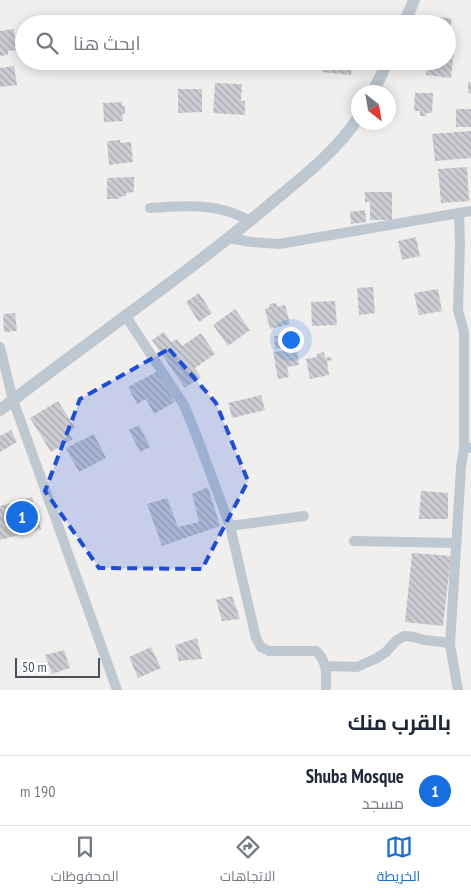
<!DOCTYPE html>
<html lang="ar">
<meta charset="utf-8">
<style>
body{margin:0;font-family:"PT Sans Narrow",Cairo,sans-serif;background:#f2f2f3;color:#1f2937;direction:rtl}
.compass{position:absolute;left:351px;top:85px;width:45px;height:45px;border-radius:50%;background:#fff;box-shadow:0 2px 12px #0003;rotate:149deg}
.scale{position:absolute;left:15px;bottom:12px;width:85px;box-sizing:border-box;padding-left:5px;border:2px solid #46515c;border-top:0;font-size:14px;line-height:18px;white-space:nowrap;color:#46515c;-webkit-text-stroke:4px #fff;paint-order:stroke}
.you{position:absolute;left:290px;top:339px;width:18px;height:18px;margin:-12px;border:4px solid #fff;border-radius:50%;background:#1a73e8;box-shadow:0 0 0 8px #1a73e833}
.badge{display:grid;place-items:center;width:32px;height:32px;border-radius:50%;background:#166ee2;color:#fff;font-size:16px;font-weight:700}
.pin{position:absolute;translate:-50% -50%;border:2px solid #fff;box-shadow:0 1px 5px #0006}
.list{margin:0;padding:0;list-style:none}
h2{display:flex;justify-content:space-between;align-items:center;height:65px;margin:0;padding:0 20px;font-size:21px}
h2 small{font-size:16px;font-weight:400;color:#747a83}
.list li{display:grid;grid-template-columns:32px 1fr auto;gap:15px;align-items:center;box-sizing:border-box;height:70px;padding:0 20px;border-top:1px solid #e0e1e3}
.list b{display:block;font-size:19px;white-space:nowrap}
.list p{margin:0;font-size:16px;white-space:nowrap;color:#747a83}
.list em{font-size:16px;font-style:normal;color:#747a83}
.icon{flex:none;width:28px;height:28px;fill:none;stroke:currentColor;stroke-width:2;stroke-linecap:round;stroke-linejoin:round}
.map{position:relative;flex:none;width:471px;height:690px;overflow:hidden;direction:ltr}
.search{position:absolute;background:#fff;box-shadow:0 2px 12px #0003;left:15px;right:15px;top:15px;height:55px;display:flex;align-items:center;gap:12px;box-sizing:border-box;padding:0 18px;border-radius:28px;color:#747a83;font-size:19px}
.sheet{height:135px;background:#fff}
nav{display:flex;justify-content:space-around;align-items:center;box-sizing:border-box;height:70px;border-top:1px solid #e0e1e3;background:#fff;font-size:14px;color:#747a83}
nav a{display:grid;justify-items:center;gap:2px}
nav .on{color:#166ee2}
.map>svg:first-child{display:block}
.building{fill:url(#building-back-hatch)}
.lines{fill:none;stroke-linecap:round;stroke-linejoin:round}
.minor{stroke:#bec8d0;stroke-width:10}
.tertiary{stroke:#bec8d0;stroke-width:12}
.marked{fill:#1d4ed8;fill-opacity:0.2;stroke:#1d4ed8;stroke-width:4;stroke-dasharray:10 6;stroke-linejoin:round}
</style>
<div class="map">
<svg width="471" height="690" viewBox="0 0 471 690">
<defs>
<pattern id="building-back-hatch" width="6" height="6" patternUnits="userSpaceOnUse" patternTransform="scale(1.25)"><rect width="6" height="6" fill="#cbcdd3"/><path d="M-1 5l2 2M0 0l6 6M5-1l2 2" fill="none" stroke="#a7a9ae"/></pattern>
</defs>
<rect width="100%" height="100%" fill="#f1eeee"/>
<path class="building" d="M 430,15 L 452,19 L 450,32 L 447,31 L 447,24 L 428,24 Z
M 14,29 L 16,50 L 8,51 L 8,55 L 0,56 L 0,31 Z
M 447,48 L 454,49 L 451,78 L 426,75 L 428,61 L 447,61 Z
M 323,61 L 353,61 L 351,75 L 322,72 Z
M 14,66 L 17,85 L 0,87 L 0,68 Z
M 468,82 L 471,82 L 471,94 L 468,93 Z
M 215,83 L 242,84 L 241,101 L 245,101 L 245,115 L 213,113 Z
M 178,89 L 202,89 L 202,112 L 178,113 Z
M 415,93 L 433,93 L 432,113 L 426,113 L 426,116 L 420,116 L 420,111 L 414,111 Z
M 122,102 L 122,106 L 125,106 L 125,114 L 122,114 L 123,121 L 104,122 L 103,103 Z
M 456,109 L 471,109 L 471,127 L 456,127 Z
M 471,131 L 471,158 L 435,161 L 432,134 Z
M 120,140 L 120,143 L 131,142 L 133,162 L 109,165 L 107,141 Z
M 467,167 L 469,201 L 441,203 L 438,169 Z
M 134,177 L 134,192 L 126,193 L 126,196 L 119,197 L 119,199 L 107,199 L 107,178 Z
M 365,192 L 392,192 L 392,220 L 370,220 L 370,202 L 365,202 Z
M 365,210 L 366,222 L 351,224 L 350,212 Z
M 416,237 L 420,256 L 402,260 L 398,241 Z
M 373,287 L 375,313 L 359,315 L 357,288 Z
M 438,289 L 442,311 L 419,315 L 414,293 Z
M 199,293 L 212,313 L 199,322 L 186,302 Z
M 335,301 L 337,325 L 312,326 L 311,302 Z
M 276,303 L 277,307 L 285,305 L 290,324 L 270,329 L 265,309 L 270,307 L 269,304 Z
M 235,309 L 250,330 L 228,346 L 213,325 Z
M 15,313 L 17,331 L 4,332 L 3,314 Z
M 164,332 L 171,342 L 177,339 L 182,346 L 201,333 L 215,354 L 195,368 L 201,377 L 185,388 L 152,340 Z
M 295,334 L 296,346 L 275,349 L 274,336 Z
M 297,348 L 299,365 L 287,367 L 289,377 L 278,379 L 273,352 Z
M 324,352 L 325,358 L 331,357 L 332,360 L 327,361 L 329,375 L 310,379 L 306,359 L 317,357 L 317,354 Z
M 158,371 L 175,402 L 154,414 L 146,399 L 137,404 L 128,387 Z
M 261,395 L 265,410 L 232,418 L 228,403 Z
M 58,401 L 75,428 L 68,432 L 73,439 L 51,452 L 30,418 Z
M 139,425 L 150,447 L 140,452 L 129,430 Z
M 11,430 L 17,442 L 0,452 L 0,436 Z
M 94,434 L 106,458 L 79,472 L 66,448 Z
M 208,487 L 220,526 L 162,546 L 147,504 L 167,498 L 178,527 L 199,522 L 192,494 Z
M 421,491 L 448,493 L 448,519 L 419,519 Z
M 32,497 L 41,529 L 0,540 L 0,506 Z
M 412,553 L 451,556 L 443,626 L 405,622 Z
M 232,596 L 240,619 L 222,621 L 216,600 Z
M 197,638 L 202,659 L 179,661 L 175,645 Z
M 151,647 L 161,668 L 138,678 L 129,657 Z
M 64,650 L 70,668 L 52,674 L 45,655 Z"/>
<g class="lines">
<path class="minor" d="M 150,208 C 187,206 216,202 250,221
M 459,213 L 471,211
M 229,238 L 251,242 L 279,244 L 459,213 L 460,244 L 458,310 L 464,332 L 464,447 L 471,448
M 125,315 L 184,405 L 197,437 L 230,526 L 256,638 L 261,647 L 269,651 L 316,651 C 328,662 326,674 326,690
M 0,347 L 13,400 L 117,690
M 230,526 L 304,516
M 354,541 L 457,543
M 326,666 L 357,667 L 377,658 L 386,652 L 397,640 L 405,636 L 414,637 L 424,640 L 443,642 L 450,645
M 458,690 L 450,645 L 461,467 L 464,447"/>
<path class="tertiary" d="M 404,24 L 414,0
M 373,92 L 388,61
M 0,410 C 89,341 183,277 269,205 C 300,179 336,152 358,118"/>
</g>
<path class="marked" d="M 169,349 L 216,403 L 248,481 L 202,569 L 99,568 L 45,491 L 80,399 Z"/>
</svg>
<svg class="compass" viewBox="-18 -18 36 36"><path d="M0-13l5 13h-10z" fill="#e53935"/><path d="M0 13l5-13h-10z" fill="#747a83"/></svg>
<div class="scale">50 m</div>
<div class="you"></div>
<div class="pin badge" style="left:22px;top:517px">1</div>
<div class="search"><svg class="icon" aria-label="search" viewBox="0 0 24 24"><circle cx="10" cy="10" r="6"/><path d="M15 15l6 6"/></svg>ابحث هنا</div>
</div>
<section class="sheet">
<h2>بالقرب منك<small></small></h2>
<ul class="list">
<li><span class="badge">1</span><div><b>Shuba Mosque</b><p>مسجد</p></div><em>190 m</em></li>
</ul>
</section>
<nav>
<a class="on"><svg class="icon" aria-label="map" viewBox="0 0 24 24"><path d="M3 6l6-2 6 2 6-2v14l-6 2-6-2-6 2zM9 4v14M15 6v14"/></svg>الخريطة</a>
<a><svg class="icon" aria-label="directions" viewBox="0 0 24 24"><path d="M12 3l9 9-9 9-9-9zM9 14v-3h6M13 9l2 2-2 2"/></svg>الاتجاهات</a>
<a><svg class="icon" aria-label="saved" viewBox="0 0 24 24"><path d="M7 4h10v16l-5-4-5 4z"/></svg>المحفوظات</a>
</nav>
